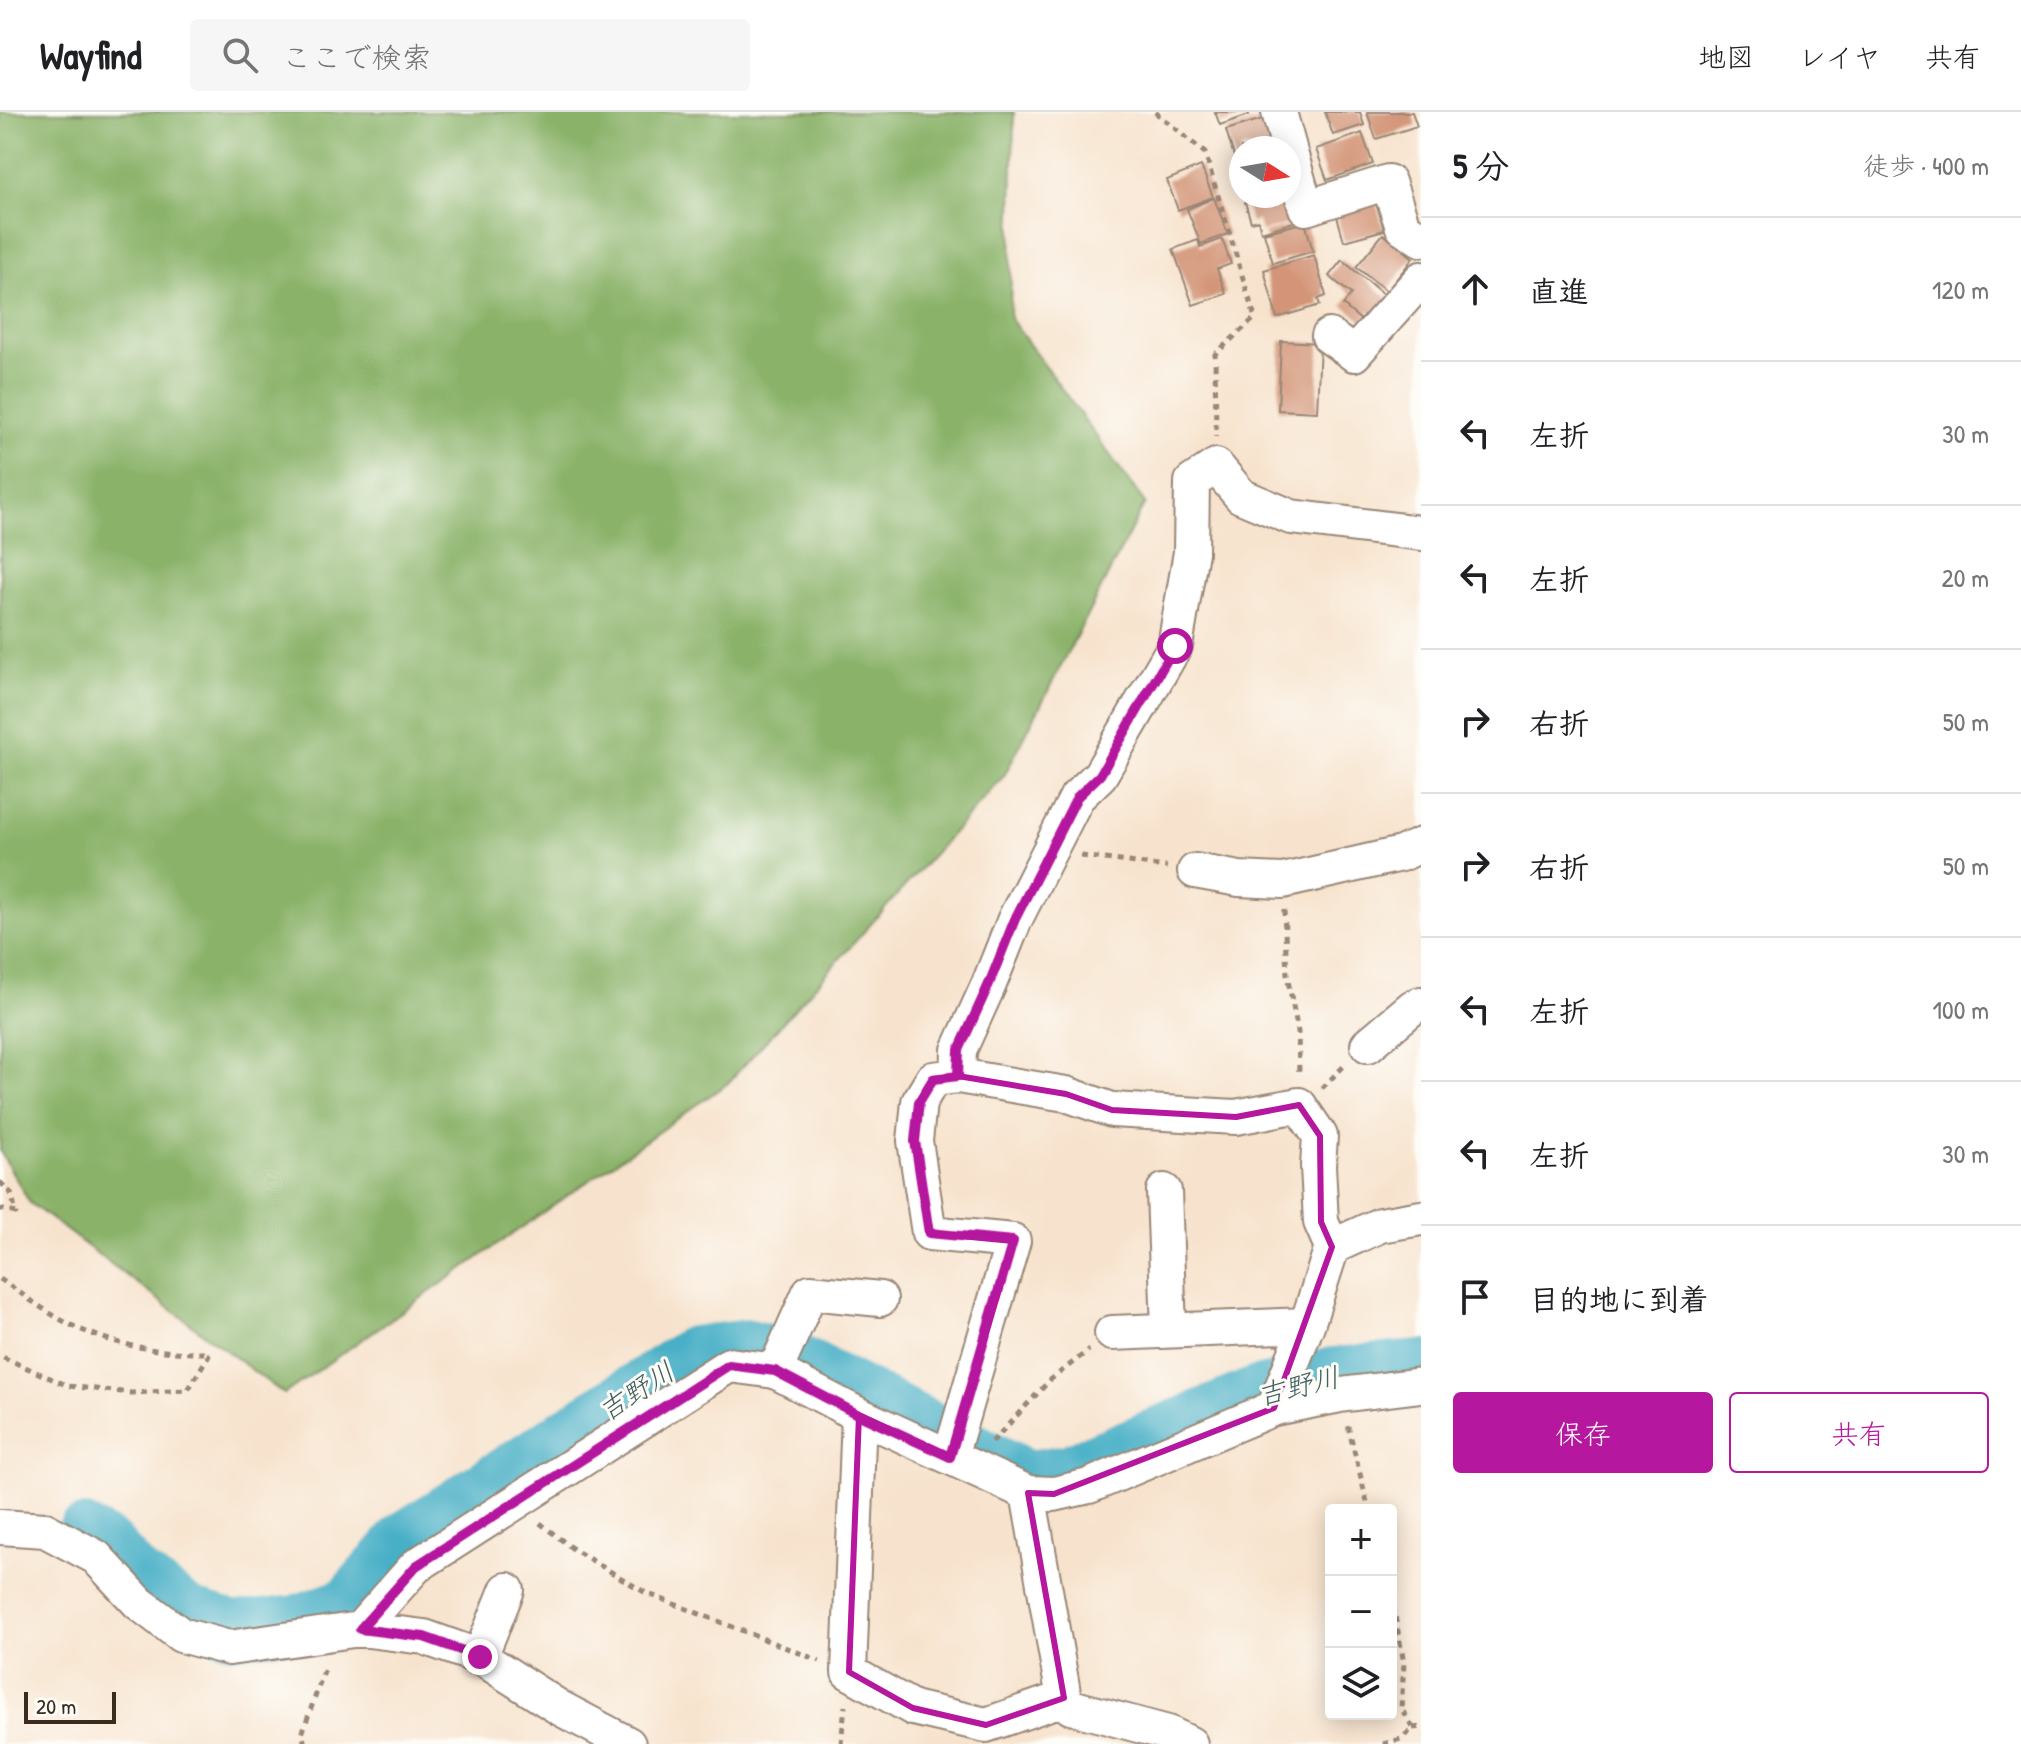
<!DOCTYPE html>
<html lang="ja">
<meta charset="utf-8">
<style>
body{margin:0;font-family:"Patrick Hand","Klee One",sans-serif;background:#f6f6f6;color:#202124}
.controls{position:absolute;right:24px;bottom:24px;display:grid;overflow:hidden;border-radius:8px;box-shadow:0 4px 20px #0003}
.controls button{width:72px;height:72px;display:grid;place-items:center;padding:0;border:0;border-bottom:2px solid #e0e0e0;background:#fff;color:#202124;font:40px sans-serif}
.compass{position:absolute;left:1229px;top:24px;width:72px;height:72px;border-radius:50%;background:#fff;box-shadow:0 4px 20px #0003;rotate:101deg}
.scale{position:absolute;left:24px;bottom:20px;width:92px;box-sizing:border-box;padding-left:8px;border:4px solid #3b2a1e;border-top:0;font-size:22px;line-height:28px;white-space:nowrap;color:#3b2a1e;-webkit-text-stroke:6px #fdfcf7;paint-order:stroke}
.stop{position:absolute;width:24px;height:24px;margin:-18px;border:6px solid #b5179e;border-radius:50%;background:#fff}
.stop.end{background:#b5179e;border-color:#fff;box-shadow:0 2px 8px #0008}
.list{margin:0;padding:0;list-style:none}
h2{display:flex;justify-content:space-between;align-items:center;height:104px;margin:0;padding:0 32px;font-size:34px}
h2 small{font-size:26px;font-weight:400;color:#757577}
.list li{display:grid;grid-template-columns:52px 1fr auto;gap:24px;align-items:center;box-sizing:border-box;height:144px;padding:0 32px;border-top:2px solid #e0e0e0}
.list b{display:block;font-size:30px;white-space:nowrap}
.list em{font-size:26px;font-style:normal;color:#757577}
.actions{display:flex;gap:16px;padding:24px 32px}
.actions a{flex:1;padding:18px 0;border:2px solid #b5179e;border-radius:8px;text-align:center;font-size:28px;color:#b5179e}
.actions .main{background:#b5179e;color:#fff}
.icon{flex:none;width:44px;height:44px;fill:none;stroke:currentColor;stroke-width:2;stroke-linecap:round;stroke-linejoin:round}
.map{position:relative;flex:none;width:1421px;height:1632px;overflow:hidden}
header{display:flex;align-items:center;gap:48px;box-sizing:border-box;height:112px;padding:0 40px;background:#fff;border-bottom:2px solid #e0e0e0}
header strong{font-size:38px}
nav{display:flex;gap:44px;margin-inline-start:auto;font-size:28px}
.search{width:560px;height:72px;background:#f6f6f6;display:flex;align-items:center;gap:20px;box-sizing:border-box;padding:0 28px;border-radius:8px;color:#757577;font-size:30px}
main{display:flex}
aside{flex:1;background:#fff}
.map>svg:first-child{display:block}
.forest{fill:#8ab269;stroke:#626e44;stroke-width:2}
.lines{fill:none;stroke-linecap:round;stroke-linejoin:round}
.river{stroke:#47afc6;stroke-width:56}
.building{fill:#d39477}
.minor-casing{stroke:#998676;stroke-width:38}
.path{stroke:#998676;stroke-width:5;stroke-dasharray:6 6;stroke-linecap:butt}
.minor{stroke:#fff;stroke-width:34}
.route{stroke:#b5179e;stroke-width:10}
.marked{fill:none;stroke:#b5179e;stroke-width:6;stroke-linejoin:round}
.labels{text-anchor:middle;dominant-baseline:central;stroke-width:6;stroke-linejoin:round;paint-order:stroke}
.water-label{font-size:28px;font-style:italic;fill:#405f61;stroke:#fdfcf7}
</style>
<header>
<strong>Wayfind</strong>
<div class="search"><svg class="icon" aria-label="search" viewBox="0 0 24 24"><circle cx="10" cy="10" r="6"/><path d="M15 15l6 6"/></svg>ここで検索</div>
<nav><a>地図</a><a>レイヤ</a><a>共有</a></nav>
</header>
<main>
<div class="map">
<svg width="1421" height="1632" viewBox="0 0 1421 1632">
<rect width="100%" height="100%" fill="#fdfcf7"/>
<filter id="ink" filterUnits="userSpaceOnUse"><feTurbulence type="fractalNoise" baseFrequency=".0125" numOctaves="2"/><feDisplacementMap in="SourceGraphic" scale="16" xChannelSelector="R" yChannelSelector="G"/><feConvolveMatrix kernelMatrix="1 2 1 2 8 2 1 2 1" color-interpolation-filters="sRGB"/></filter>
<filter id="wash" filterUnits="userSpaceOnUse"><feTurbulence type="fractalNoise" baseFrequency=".006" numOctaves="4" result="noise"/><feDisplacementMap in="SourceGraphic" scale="32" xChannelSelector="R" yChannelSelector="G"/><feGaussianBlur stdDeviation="1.8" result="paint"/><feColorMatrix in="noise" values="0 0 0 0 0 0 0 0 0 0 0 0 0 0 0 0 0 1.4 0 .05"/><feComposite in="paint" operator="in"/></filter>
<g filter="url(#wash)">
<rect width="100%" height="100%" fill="#f7e3cd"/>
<path class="forest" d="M 0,0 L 1014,0 L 1010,206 L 1145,391 L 1004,664 L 728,971 L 284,1282 L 30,1091 L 0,1039 Z"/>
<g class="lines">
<path class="river" d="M 84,1422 L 107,1434 L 136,1466 L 190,1504 L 235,1518 L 296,1511 L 348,1493 L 405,1427 L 693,1242 L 750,1235 L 793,1248 L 1028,1366 L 1069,1360 L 1258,1282 L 1333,1263 L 1421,1256"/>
</g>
<g id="blocks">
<path class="building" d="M 1215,0 L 1248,0 L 1249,3 L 1220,13 Z
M 1325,0 L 1360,0 L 1364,13 L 1333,23 Z
M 1367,0 L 1412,0 L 1417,14 L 1376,27 Z
M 1266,6 L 1274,36 L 1241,36 L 1241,49 L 1236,51 L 1226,18 Z
M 1362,21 L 1373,52 L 1327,68 L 1316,37 Z
M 1201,54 L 1213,85 L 1178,98 L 1167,68 Z
M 1267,84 L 1280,84 L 1281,88 L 1288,87 L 1294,110 L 1261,120 L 1258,108 L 1251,110 L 1245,90 Z
M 1214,86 L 1228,122 L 1201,132 L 1187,97 Z
M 1375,86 L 1384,118 L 1344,129 L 1335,97 Z
M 1305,110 L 1313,139 L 1273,151 L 1264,121 Z
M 1383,122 L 1413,146 L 1387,179 L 1356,155 Z
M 1222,127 L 1231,152 L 1217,157 L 1226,182 L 1193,193 L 1173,137 L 1198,128 L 1200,135 Z
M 1314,143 L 1326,184 L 1318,187 L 1320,193 L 1277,206 L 1264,158 Z
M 1342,148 L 1389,187 L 1376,204 L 1370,199 L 1362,209 L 1343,193 L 1351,182 L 1329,164 Z
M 1281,229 L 1320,231 L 1317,300 L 1278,298 Z"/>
</g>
</g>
<g filter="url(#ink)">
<use href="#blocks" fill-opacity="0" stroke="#998676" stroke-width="2"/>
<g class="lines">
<g class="minor-casing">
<path id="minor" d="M 1279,0 L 1289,36
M 1289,37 L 1306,96 L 1388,70 L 1403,115 L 1421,127
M 1329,224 L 1354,242 L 1421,167
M 1195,759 L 1239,767 L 1283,769 L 1401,742 L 1421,733
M 1368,933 L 1413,895 L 1421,892
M 958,964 L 959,938 L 989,872 L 1015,807 L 1049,740 L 1077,685 L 1100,663 L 1175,534 L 1191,440 L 1192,370 L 1216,354 L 1241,384 L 1291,405 L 1421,421
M 1164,1079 L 1169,1218
M 1332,1135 L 1380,1113 L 1421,1106
M 1112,1221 L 1307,1213
M 775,1259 L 810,1180 L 880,1187
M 1274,1296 L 1340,1283 L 1421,1273
M 859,1303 L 849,1560 L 913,1596 L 986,1613 L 1064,1586
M 1028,1381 L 1064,1586 L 1071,1595 L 1168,1621 L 1190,1632
M 0,1415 L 45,1418 L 96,1445 L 139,1491 L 181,1523 L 229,1536 L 360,1517 L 416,1454 L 729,1253 L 775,1259 L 859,1303 L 1028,1381 L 1054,1382 L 1089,1374 L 1274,1296 L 1307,1213 L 1332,1135 L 1321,1110 L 1318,1054 L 1320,1024 L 1299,993 L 1236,1005 L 1112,998 L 1066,982 L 958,964 L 933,967 L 919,990 L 915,1029 L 929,1121 L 1013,1129 L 950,1345
M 360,1517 L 424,1525 L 480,1545 L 560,1596 L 628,1632
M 480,1545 L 507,1478"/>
</g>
<path class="path" d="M 1155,0 L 1205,41 L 1255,206 L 1215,242 L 1216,325
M 1081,744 L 1167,755
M 1284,798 L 1287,863 L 1298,920 L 1299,963
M 1322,976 L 1346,952
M 0,1070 L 11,1081 L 16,1101 L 0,1097
M 0,1167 C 24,1183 49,1203 75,1215 C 117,1234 164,1242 210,1241 L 188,1278 L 131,1281 L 68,1274 L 0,1244
M 1348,1314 L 1369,1398
M 992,1330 L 1050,1268 L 1089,1238
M 540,1411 L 573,1437 L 646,1481 L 820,1549
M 1413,1616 L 1421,1615
M 305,1632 L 302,1622 L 326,1554
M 841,1632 L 845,1594
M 1383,1632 L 1401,1627 L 1413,1616 L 1401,1596 L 1404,1551 L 1391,1483"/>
<use href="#minor" class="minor"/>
</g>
</g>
<g class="lines" filter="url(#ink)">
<path class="route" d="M 480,1545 L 424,1525 L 360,1517 L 416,1454 L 729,1253 L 775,1259 L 859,1303 L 950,1345 L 1013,1129 L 929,1121 L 915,1029 L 919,990 L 933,967 L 958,964 L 959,938 L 989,872 L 1015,807 L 1049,740 L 1077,685 L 1100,663 L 1175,534"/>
</g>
<path class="marked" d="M 958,964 L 1066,982 L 1112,998 L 1236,1005 L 1299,993 L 1320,1024 L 1321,1110 L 1332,1135 L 1274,1296 L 1054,1382 L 1028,1381 L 1064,1586 L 986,1613 L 913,1596 L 849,1560 L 859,1303 L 950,1345 L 1013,1129 L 929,1121 L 915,1029 L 919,990 L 933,967 Z"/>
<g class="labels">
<g class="water-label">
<text transform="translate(1298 1274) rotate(-14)">吉野川</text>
<text transform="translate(636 1279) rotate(-33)">吉野川</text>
</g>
</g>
</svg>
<div class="controls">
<button>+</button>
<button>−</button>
<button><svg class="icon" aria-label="layers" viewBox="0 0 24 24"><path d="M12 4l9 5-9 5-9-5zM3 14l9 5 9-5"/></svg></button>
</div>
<svg class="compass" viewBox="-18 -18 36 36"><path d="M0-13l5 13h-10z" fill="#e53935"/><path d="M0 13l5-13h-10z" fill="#757577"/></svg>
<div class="scale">20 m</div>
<div class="stop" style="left:1175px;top:534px"></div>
<div class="stop end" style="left:480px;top:1545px"></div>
</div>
<aside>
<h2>5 分<small>徒歩 · 400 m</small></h2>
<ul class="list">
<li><svg class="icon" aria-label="ahead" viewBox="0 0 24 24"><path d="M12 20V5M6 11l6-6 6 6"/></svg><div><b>直進</b></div><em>120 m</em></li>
<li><svg class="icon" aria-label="left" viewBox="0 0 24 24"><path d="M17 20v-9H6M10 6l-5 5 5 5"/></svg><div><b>左折</b></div><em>30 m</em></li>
<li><svg class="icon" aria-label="left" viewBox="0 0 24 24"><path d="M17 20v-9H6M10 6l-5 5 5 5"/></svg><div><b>左折</b></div><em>20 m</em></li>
<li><svg class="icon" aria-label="right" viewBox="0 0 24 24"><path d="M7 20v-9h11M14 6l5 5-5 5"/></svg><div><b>右折</b></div><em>50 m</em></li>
<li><svg class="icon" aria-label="right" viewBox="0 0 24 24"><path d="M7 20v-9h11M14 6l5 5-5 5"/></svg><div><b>右折</b></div><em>50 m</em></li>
<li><svg class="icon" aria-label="left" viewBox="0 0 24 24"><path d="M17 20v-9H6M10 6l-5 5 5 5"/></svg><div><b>左折</b></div><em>100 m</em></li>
<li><svg class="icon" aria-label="left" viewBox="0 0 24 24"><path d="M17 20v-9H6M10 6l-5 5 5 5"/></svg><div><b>左折</b></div><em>30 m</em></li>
<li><svg class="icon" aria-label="arrive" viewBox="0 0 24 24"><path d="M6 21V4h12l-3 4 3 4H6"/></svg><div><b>目的地に到着</b></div></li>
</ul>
<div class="actions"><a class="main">保存</a><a>共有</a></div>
</aside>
</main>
